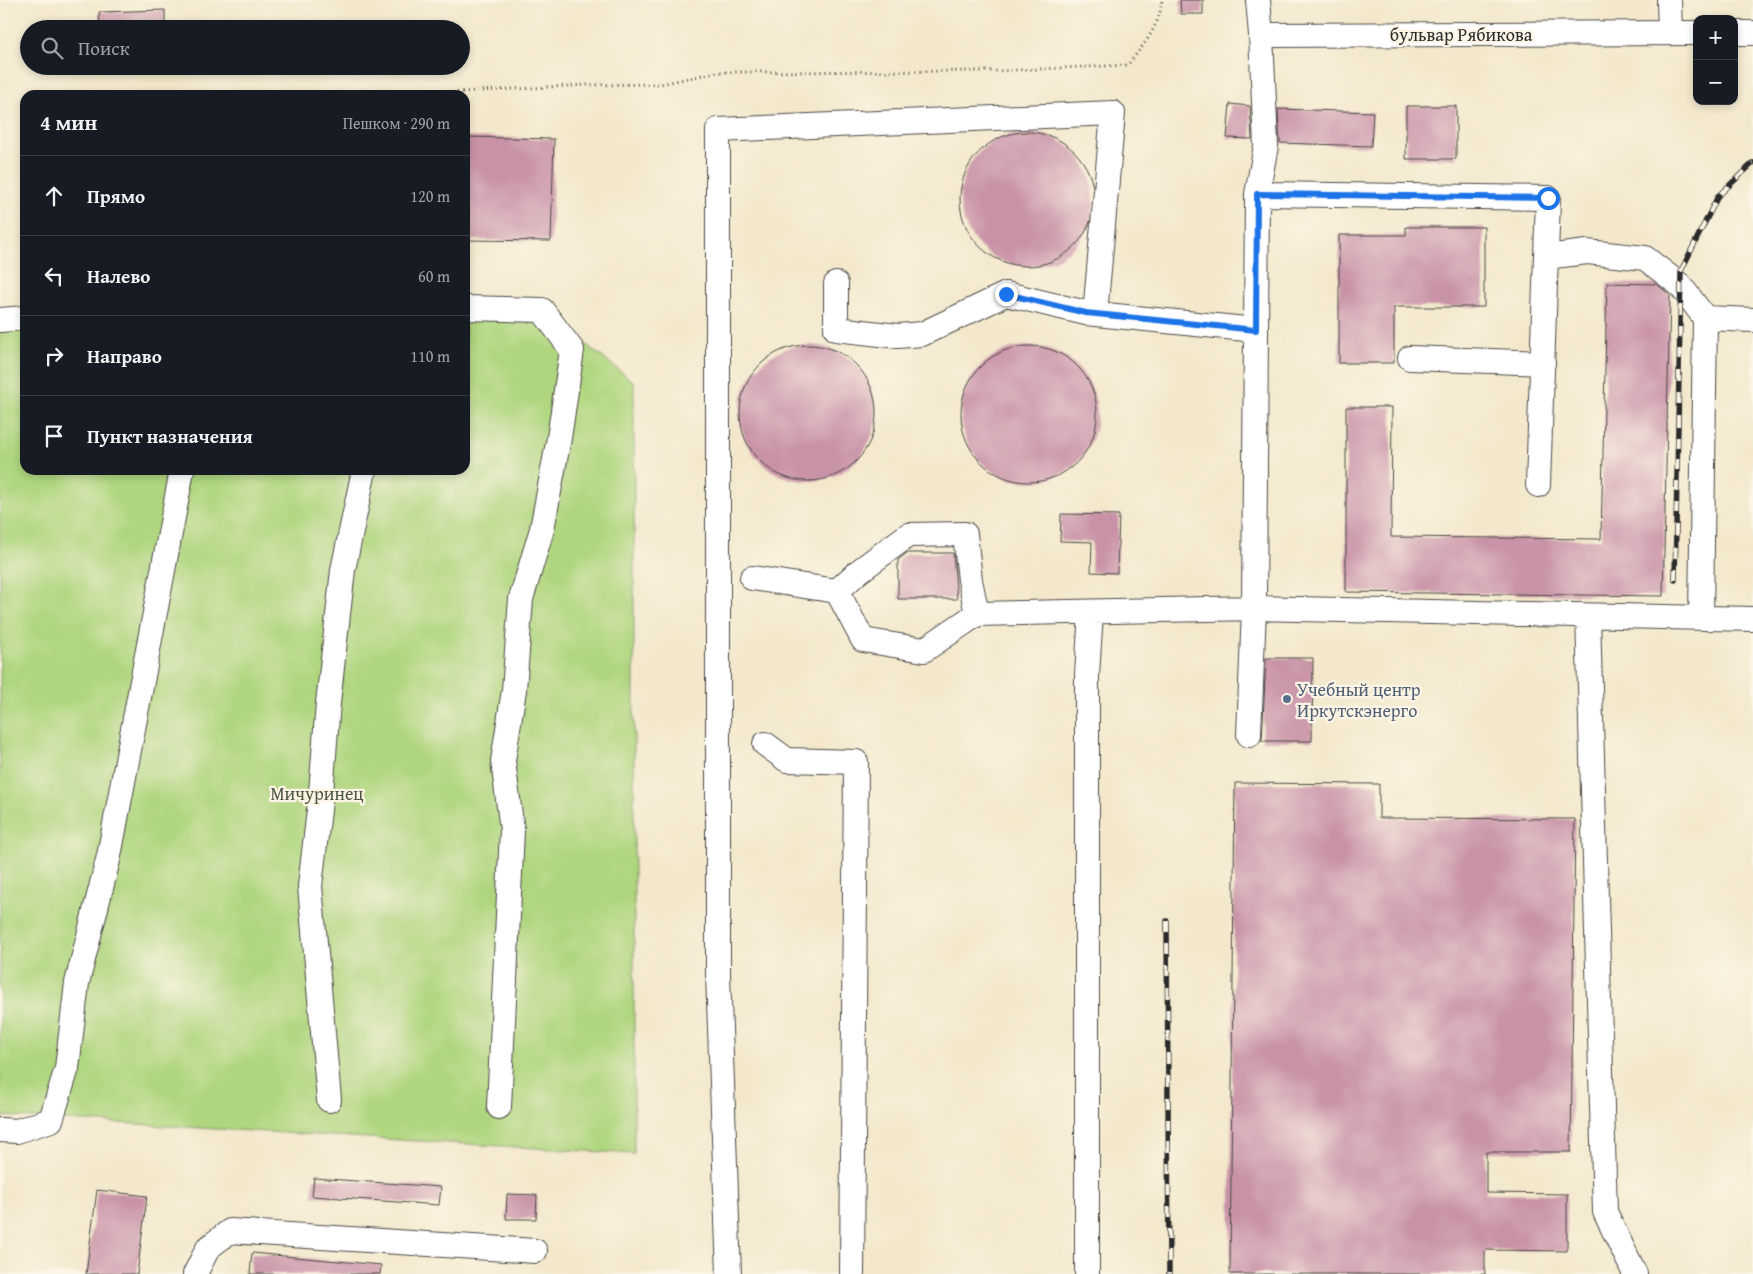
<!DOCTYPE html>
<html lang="ru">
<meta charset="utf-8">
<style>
body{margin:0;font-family:"Gentium Book Plus",serif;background:#20242c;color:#f1f3f6}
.controls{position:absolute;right:15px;top:15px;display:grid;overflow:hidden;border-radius:10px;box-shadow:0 2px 8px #0003}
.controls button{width:45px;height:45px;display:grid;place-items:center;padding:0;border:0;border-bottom:1px solid #363941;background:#171b24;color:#f1f3f6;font:25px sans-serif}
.stop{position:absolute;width:15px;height:15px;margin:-11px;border:4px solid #1a73e8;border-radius:50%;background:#fff}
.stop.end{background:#1a73e8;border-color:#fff;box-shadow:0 1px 5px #0008}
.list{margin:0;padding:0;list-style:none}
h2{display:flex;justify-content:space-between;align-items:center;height:65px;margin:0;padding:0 20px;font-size:21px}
h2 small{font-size:16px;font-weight:400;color:#9ea1a6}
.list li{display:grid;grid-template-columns:32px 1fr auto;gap:15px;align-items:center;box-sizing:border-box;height:80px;padding:0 20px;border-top:1px solid #363941}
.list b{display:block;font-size:19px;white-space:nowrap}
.list em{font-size:16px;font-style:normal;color:#9ea1a6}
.icon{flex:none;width:28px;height:28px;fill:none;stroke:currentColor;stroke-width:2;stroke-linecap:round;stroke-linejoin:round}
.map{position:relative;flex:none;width:1753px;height:1274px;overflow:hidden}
.search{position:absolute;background:#171b24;box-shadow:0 2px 8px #0003;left:20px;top:20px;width:450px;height:55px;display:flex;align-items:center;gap:12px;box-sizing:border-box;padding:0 18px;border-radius:28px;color:#9ea1a6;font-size:19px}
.panel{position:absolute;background:#171b24;box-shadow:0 2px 8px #0003;left:20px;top:90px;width:450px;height:385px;border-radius:15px}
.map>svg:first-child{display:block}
.green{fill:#afd57e;stroke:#6d8054}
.building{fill:#c993a7}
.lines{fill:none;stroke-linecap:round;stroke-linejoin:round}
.minor-casing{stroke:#494743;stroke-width:26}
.path{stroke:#494743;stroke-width:3;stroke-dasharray:1 4;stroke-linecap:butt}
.minor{stroke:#fff;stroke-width:24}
.rail-casing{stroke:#2b2b2b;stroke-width:5.5}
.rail{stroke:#fcf5e5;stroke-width:4;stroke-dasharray:11;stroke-linecap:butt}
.route{stroke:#1a73e8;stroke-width:6}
.service-dot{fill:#5c6f8a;stroke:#fcf5e5;stroke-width:2}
.labels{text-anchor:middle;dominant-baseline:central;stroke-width:4.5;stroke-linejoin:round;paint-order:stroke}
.street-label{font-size:18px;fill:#2b2b2b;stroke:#fcf5e5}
.service-label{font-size:18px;fill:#4e5e75;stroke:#fcf5e5;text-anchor:start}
.park-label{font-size:18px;fill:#4c5640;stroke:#fcf5e5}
</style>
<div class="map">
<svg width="1753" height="1274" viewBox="0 0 1753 1274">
<rect width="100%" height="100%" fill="#fcf5e5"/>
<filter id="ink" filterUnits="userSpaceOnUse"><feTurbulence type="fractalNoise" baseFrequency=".02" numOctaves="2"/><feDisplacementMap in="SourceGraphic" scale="10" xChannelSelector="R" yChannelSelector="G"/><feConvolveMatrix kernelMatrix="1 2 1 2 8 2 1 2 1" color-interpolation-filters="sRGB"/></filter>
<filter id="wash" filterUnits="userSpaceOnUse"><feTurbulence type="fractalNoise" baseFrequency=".0096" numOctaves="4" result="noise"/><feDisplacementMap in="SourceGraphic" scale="20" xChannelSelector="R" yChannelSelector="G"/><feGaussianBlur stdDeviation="1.12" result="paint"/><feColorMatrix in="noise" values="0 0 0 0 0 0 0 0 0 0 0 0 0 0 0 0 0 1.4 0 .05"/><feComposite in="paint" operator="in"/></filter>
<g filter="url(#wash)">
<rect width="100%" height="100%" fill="#f3e8cc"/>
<path class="green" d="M 465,308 L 542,310 L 634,382 L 634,1154 L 0,1116 L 0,314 L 25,312 L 25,470 L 465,470 Z"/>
<g id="blocks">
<path class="building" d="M 1180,0 L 1203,0 L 1203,14 L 1181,14 Z
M 165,10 L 165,28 L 100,29 L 99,12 Z
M 1230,104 L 1250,106 L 1252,139 L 1227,138 Z
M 1406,106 L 1456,106 L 1456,159 L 1406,159 Z
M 1278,109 L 1373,112 L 1371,146 L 1280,143 Z
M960 199a67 67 0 1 1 134 0a67 67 0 1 1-134 0Z
M 465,137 L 554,139 L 551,241 L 465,240 Z
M 1406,227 L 1484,227 L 1484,307 L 1394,307 L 1394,363 L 1339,363 L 1339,235 L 1406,235 Z
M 1607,283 L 1657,284 L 1670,295 L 1663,596 L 1346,592 L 1346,407 L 1392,407 L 1391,537 L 1601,539 Z
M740 413a68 68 0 1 1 136 0a68 68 0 1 1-136 0Z
M961 414a68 68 0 1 1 136 0a68 68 0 1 1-136 0Z
M 1061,514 L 1119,515 L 1117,573 L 1091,572 L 1092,542 L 1060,541 Z
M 907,553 L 953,553 L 957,599 L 898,599 L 898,560 Z
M 1266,658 L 1313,658 L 1312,741 L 1262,741 Z
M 1235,783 L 1379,784 L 1379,818 L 1575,819 L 1571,1152 L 1486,1152 L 1486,1193 L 1567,1194 L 1567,1251 L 1485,1250 L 1485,1274 L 1230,1274 Z
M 314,1178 L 441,1187 L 439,1205 L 312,1196 Z
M 97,1190 L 147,1196 L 137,1274 L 86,1274 Z
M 507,1194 L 537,1195 L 536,1219 L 506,1219 Z
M 252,1253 L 381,1265 L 380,1274 L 250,1274 Z"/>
</g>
</g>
<g filter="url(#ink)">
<use href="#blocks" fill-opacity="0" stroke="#494743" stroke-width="1"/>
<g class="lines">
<g class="minor-casing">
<path id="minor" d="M 1258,0 L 1261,35 L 1697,33
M 1669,0 L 1670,33
M 1734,33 L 1753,33
M 1257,194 L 1548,198 L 1538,485
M 1546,257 L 1587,252 L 1645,258 L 1680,285 L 1705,318
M 836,284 L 836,329 L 898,336 L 922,334 L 1006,294 L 1086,313 L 1256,330
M 465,308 L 542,310 L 572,350 L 559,438 L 542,529 L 521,599 L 514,690 L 503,761 L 512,830 L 499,1107
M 0,320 L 25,318
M 1410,358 L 1543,363
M 752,578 L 837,591 L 858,572 L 908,535 L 965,534 L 970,580 L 977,614
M 837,591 L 863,640 L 924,650 L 977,614 L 1254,608 L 1753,619
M 1588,616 L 1605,1212 L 1635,1274
M 1701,618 L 1705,318 L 1753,320
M 1249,735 L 1254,608 L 1257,194 L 1266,146 L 1261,35
M 765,744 L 787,760 L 856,762 L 852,1274
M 329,1100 L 310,886 L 321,793 L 328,703 L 343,570 L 364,470
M 0,1130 L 17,1131 L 51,1120 L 67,1068 L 77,983 L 109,856 L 182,470
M 195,1274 L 208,1248 L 230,1231 L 535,1251
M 729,1274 L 718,974 L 718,130 L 1113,113 L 1095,314
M 1087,1274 L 1087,675 L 1091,612"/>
</g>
<path class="path" d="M 294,95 L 310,95
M 407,95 L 585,85 L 661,84 L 717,72 L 995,71 L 1128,65 C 1143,45 1160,27 1162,0"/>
<use href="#minor" class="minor"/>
<g class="rail-casing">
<path id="rail" d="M 1675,580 L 1681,271 L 1718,196 L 1753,163
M 1167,921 L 1169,1274"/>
</g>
<use href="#rail" class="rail"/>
</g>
</g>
<g class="lines" filter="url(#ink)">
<path class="route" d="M 1006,294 L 1086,313 L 1256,330 L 1257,194 L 1548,198"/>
</g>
<circle class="service-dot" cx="1287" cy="699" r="5"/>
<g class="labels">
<g class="street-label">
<text x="1461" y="34">бульвар Рябикова</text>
</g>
<g class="service-label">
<text x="1297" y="689">Учебный центр<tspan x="1297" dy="21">Иркутскэнерго</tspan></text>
</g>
<g class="park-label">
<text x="317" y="793">Мичуринец</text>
</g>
</g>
</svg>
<div class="controls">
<button>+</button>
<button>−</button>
</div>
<div class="stop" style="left:1548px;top:198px"></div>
<div class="stop end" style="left:1006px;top:294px"></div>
<div class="search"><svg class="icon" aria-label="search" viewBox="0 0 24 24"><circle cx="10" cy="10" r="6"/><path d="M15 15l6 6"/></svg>Поиск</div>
<section class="panel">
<h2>4 мин<small>Пешком · 290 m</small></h2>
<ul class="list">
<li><svg class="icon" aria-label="ahead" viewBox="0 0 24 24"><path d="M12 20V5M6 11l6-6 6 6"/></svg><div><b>Прямо</b></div><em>120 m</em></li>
<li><svg class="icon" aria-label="left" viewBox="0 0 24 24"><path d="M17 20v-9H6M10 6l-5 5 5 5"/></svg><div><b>Налево</b></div><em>60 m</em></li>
<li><svg class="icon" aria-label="right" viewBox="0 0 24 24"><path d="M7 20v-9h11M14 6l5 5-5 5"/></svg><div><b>Направо</b></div><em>110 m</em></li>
<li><svg class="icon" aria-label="arrive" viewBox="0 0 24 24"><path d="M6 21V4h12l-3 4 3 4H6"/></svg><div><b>Пункт назначения</b></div></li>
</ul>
</section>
</div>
